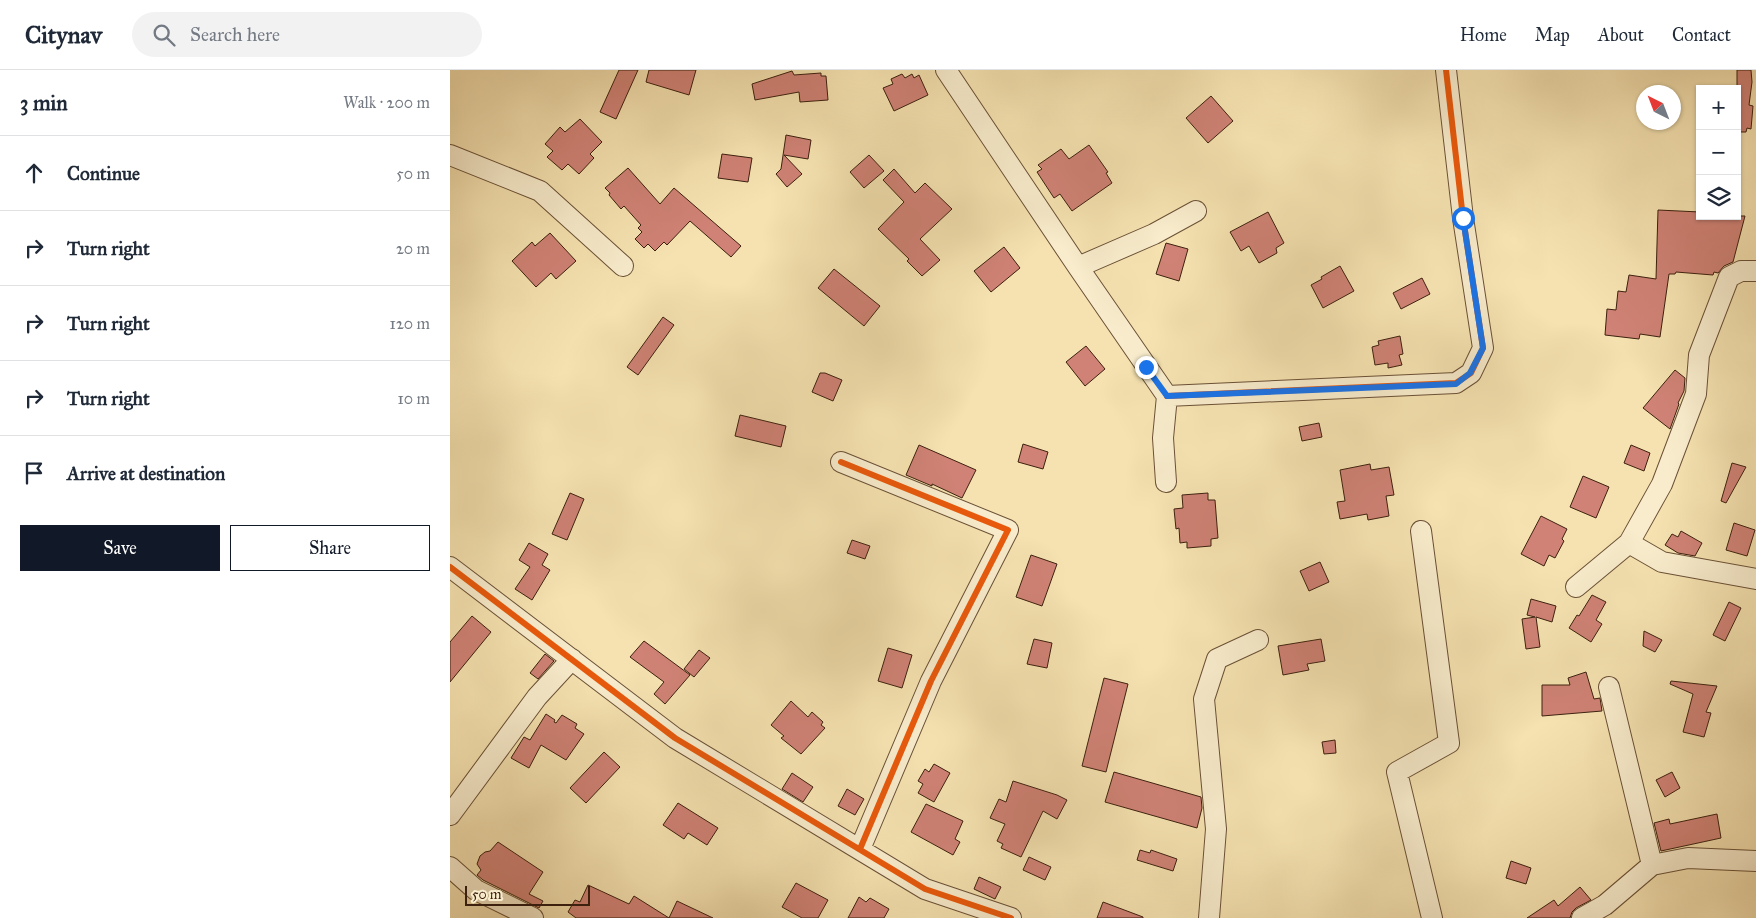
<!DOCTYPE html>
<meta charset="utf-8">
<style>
body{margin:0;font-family:"IM FELL Great Primer",serif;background:#f2f2f3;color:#1f2937}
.controls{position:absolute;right:15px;top:15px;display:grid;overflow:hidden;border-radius:0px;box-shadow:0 1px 4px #0004}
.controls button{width:45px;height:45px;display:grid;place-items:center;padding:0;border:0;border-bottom:1px solid #e0e1e3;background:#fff;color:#1f2937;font:25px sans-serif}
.compass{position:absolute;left:1186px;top:15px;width:45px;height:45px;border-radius:50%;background:#fff;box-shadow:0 1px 4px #0004;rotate:318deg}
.scale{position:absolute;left:15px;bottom:12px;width:125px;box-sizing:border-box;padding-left:5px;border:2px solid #3d200e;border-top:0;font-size:14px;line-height:18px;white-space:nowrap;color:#3d200e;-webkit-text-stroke:4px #f8eccc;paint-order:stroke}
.stop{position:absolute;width:15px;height:15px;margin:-11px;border:4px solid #1a73e8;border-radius:50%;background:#fff}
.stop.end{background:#1a73e8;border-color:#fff;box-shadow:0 1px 5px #0008}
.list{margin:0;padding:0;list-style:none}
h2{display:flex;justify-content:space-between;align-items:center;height:65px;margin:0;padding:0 20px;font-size:21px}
h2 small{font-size:16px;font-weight:400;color:#747a83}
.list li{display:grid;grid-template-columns:32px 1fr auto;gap:15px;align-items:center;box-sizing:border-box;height:75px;padding:0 20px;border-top:1px solid #e0e1e3}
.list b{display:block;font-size:19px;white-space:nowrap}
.list em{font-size:16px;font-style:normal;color:#747a83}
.actions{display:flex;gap:10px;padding:15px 20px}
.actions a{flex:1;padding:11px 0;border:1px solid #111827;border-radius:0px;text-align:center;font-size:18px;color:#111827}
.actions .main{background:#111827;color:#fff}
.icon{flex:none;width:28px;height:28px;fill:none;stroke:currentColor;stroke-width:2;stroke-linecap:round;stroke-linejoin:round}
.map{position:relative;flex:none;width:1306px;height:848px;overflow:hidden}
header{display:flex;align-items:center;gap:30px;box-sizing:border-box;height:70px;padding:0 25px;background:#fff;border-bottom:1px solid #e0e1e3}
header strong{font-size:24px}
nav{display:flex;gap:28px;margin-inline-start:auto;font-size:18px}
.search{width:350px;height:45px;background:#f2f2f3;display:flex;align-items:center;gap:12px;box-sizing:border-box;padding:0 18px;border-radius:28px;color:#747a83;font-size:19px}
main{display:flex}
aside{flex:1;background:#fff}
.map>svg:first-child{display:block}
.building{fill:#cf8275;stroke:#3d200e}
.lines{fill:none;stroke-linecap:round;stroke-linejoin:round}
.minor-casing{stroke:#6b5036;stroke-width:22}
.minor{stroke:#f8eccc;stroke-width:20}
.cycleway-casing{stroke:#f8eccc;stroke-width:9}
.cycleway{stroke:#e8590c;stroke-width:6}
.route{stroke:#1a73e8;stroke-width:6}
</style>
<header>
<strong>Citynav</strong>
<div class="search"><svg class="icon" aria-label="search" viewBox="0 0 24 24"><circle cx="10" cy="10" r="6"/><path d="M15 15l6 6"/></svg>Search here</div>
<nav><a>Home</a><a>Map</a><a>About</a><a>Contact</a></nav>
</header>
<main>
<aside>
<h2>3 min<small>Walk · 200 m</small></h2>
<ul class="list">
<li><svg class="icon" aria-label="ahead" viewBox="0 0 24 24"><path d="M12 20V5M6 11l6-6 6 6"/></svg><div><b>Continue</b></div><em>50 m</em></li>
<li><svg class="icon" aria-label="right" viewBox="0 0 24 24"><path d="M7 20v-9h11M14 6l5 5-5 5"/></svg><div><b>Turn right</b></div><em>20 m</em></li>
<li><svg class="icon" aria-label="right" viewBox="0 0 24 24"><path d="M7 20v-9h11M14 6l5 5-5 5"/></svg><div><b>Turn right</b></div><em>120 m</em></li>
<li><svg class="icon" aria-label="right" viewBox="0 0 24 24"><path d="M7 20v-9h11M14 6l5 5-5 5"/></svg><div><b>Turn right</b></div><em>10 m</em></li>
<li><svg class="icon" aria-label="arrive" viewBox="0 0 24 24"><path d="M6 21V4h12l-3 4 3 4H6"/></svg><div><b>Arrive at destination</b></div></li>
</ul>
<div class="actions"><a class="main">Save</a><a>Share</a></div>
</aside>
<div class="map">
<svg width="1306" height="848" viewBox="0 0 1306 848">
<rect width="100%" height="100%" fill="#f5e2b0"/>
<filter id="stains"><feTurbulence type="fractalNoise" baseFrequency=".004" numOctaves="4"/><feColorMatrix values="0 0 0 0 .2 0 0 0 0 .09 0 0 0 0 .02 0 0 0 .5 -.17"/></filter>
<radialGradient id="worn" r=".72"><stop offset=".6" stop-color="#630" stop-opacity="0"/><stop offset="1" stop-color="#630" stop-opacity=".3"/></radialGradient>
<path class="building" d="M 169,0 L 188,0 L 166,49 L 150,42 Z
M 199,0 L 246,0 L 239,25 L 196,12 Z
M 1287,0 L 1301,0 L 1302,12 L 1299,35 L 1303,36 L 1301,59 L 1297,58 L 1296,62 L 1287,62 Z
M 342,1 L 344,5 L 371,3 L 371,6 L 376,6 L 378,30 L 350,32 L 349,22 L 305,30 L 302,14 Z
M 452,4 L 455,8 L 462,4 L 464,8 L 469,5 L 478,25 L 444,41 L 433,18 L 443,14 L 441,9 Z
M 761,26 L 783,51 L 758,73 L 736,48 Z
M 130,49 L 152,72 L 140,84 L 144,88 L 129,104 L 118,94 L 112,100 L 97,87 L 103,81 L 95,74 L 110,57 L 115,62 Z
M 336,65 L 361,70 L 358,89 L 334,85 L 352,104 L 337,117 L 326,104 L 331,99 Z
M 639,75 L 658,102 L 656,103 L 662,113 L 622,141 L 610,124 L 604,128 L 587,102 L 592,99 L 588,95 L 611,79 L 619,89 Z
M 272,84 L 302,88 L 298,112 L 268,108 Z
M 419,85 L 434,101 L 414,118 L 400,102 Z
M 178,98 L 210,134 L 224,118 L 291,176 L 281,187 L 240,151 L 217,175 L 214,172 L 205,181 L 198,174 L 194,178 L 185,169 L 192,162 L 188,158 L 191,155 L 174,136 L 171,139 L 159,125 L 160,123 L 155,118 Z
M 444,99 L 465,123 L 475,113 L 502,139 L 470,169 L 490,190 L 472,206 L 457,191 L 459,189 L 428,159 L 454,132 L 433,110 Z
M 1208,140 L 1250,142 L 1250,146 L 1295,146 L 1283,192 L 1274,196 L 1268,203 L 1264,202 L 1263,205 L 1226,202 L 1225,204 L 1219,204 L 1210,267 L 1190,264 L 1189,269 L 1155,265 L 1157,239 L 1166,240 L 1168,221 L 1176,222 L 1179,205 L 1206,209 Z
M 818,142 L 834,173 L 826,178 L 827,183 L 809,193 L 799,176 L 791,181 L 780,162 Z
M 100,163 L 126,191 L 106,209 L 101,203 L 86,217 L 62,191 L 82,172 L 85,176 Z
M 716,173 L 738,179 L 729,211 L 706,204 Z
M 554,177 L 570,198 L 541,222 L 524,201 Z
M 890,196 L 904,221 L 873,238 L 861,215 L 872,209 L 871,207 Z
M 384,199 L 430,236 L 414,256 L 368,218 Z
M 972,208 L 980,224 L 951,239 L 943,223 Z
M 213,247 L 224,255 L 188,305 L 177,297 Z
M 950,266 L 953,284 L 949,285 L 952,295 L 938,298 L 938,293 L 925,295 L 922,277 L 929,275 L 928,271 Z
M 636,276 L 655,299 L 635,316 L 616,292 Z
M 1225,300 L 1235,308 L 1234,321 L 1228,333 L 1229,334 L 1220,359 L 1193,338 Z
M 370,303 L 375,303 L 392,310 L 383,331 L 362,322 Z
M 290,345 L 336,356 L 331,377 L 285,366 Z
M 869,353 L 872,367 L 852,371 L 849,357 Z
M 573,374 L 598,382 L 593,399 L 568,392 Z
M 469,375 L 526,400 L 512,428 L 482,414 L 482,416 L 456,405 Z
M 1181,375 L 1200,383 L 1194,401 L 1174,393 Z
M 1282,393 L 1296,397 L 1276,433 L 1271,431 Z
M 920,394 L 921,400 L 939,397 L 944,425 L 936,426 L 939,446 L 918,450 L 917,444 L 890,449 L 887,432 L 895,431 L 890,400 Z
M 1133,406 L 1159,417 L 1146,448 L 1120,437 Z
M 120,423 L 134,429 L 117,470 L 102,464 Z
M 758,423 L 758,430 L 765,430 L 768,468 L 761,469 L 761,476 L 737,478 L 737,472 L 730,473 L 729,458 L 726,459 L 724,439 L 733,438 L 732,425 Z
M 1091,446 L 1117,459 L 1112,469 L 1114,471 L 1105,488 L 1099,485 L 1094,496 L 1071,484 Z
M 1284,453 L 1305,460 L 1297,486 L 1276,480 Z
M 1231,461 L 1252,473 L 1245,486 L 1228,483 L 1215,475 L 1222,464 L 1228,467 Z
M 402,470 L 420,476 L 415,489 L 397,483 Z
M 79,473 L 98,484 L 92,495 L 100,500 L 82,530 L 65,519 L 80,497 L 69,490 Z
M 581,485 L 607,494 L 592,536 L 566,527 Z
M 870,492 L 879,512 L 859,521 L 850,501 Z
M 1142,525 L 1156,532 L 1146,550 L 1152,554 L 1141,572 L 1119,558 L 1127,545 L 1129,546 Z
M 1081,529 L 1106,536 L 1102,552 L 1086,547 L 1090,577 L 1076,579 L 1072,549 L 1085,547 L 1077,545 Z
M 1279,532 L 1291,538 L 1275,571 L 1263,565 Z
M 22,546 L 41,562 L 0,612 L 0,572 Z
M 1194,561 L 1212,570 L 1205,582 L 1193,576 Z
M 584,569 L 602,573 L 597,598 L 577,594 Z
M 871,569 L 875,591 L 857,594 L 859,600 L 833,605 L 828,576 Z
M 194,571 L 240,605 L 215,634 L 204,624 L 214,612 L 180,587 Z
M 438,578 L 462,585 L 452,618 L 428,611 Z
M 249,580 L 260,588 L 244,607 L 234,599 Z
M 95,584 L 104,591 L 88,609 L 80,603 Z
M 1136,602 L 1144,629 L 1150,628 L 1152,641 L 1092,646 L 1092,615 L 1120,615 L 1118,608 Z
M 654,608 L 678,614 L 656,702 L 632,696 Z
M 1221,611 L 1267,616 L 1256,642 L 1261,643 L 1254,667 L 1233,662 L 1243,624 L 1220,614 Z
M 341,631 L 358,647 L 362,642 L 373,652 L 371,655 L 375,658 L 351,684 L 331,668 L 334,666 L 321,655 Z
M 96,644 L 105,650 L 104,652 L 106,653 L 112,645 L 127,654 L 125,658 L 134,664 L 116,690 L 91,675 L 79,698 L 61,688 L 74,667 L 80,670 Z
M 885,670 L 886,683 L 874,684 L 872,672 Z
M 154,682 L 170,697 L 136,733 L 120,718 Z
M 484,694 L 500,703 L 484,732 L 468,723 L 473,714 L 468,711 L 475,699 L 479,702 Z
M 664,702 L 751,727 L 752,738 L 747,758 L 655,732 Z
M 1222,702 L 1230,718 L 1215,727 L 1206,710 Z
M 342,703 L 363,717 L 353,732 L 332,719 Z
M 563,711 L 607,725 L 617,730 L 607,749 L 593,741 L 571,787 L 551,778 L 553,774 L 547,771 L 555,754 L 540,748 L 549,729 L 556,732 Z
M 397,719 L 414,729 L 405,745 L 388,736 Z
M 228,733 L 268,758 L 257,775 L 238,763 L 234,769 L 213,755 Z
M 476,734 L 513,751 L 505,769 L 510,772 L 503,785 L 461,762 Z
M 1267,744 L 1271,768 L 1211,781 L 1204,753 L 1219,749 L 1220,754 Z
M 48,772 L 93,802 L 79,824 L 93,831 L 89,838 L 33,810 L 27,805 L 31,800 L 27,794 L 30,786 L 35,782 L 40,781 Z
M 690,780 L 700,783 L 701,780 L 727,789 L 723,801 L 687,790 Z
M 579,787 L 601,797 L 595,810 L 573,800 Z
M 1061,791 L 1081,798 L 1076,814 L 1056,808 Z
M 529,807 L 551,817 L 545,829 L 524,819 Z
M 346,813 L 378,830 L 368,848 L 352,848 L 332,837 Z
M 138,815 L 179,834 L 184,826 L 219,848 L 227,831 L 263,848 L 126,848 L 118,842 L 125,830 L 130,832 Z
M 1130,817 L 1141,830 L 1126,838 L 1122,842 L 1120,848 L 1077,848 L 1104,830 L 1108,836 Z
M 409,827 L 416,832 L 420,828 L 439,839 L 434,848 L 398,848 Z
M 653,832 L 693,847 L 693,848 L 647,848 Z"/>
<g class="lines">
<g class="minor-casing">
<path id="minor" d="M 496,0 L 628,197 L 717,326 L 713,368 L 716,412
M 0,85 L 90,121 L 173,196
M 628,197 L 704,164 L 746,141
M 717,326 L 1006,313 L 1021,303 L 1033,278 L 1013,148 L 996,0
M 391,392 L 558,460 L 481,611 L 410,779
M 971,461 L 999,673 L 947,702 L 982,848
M 1179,473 L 1212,492 L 1306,509
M 0,497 L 225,668 L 475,819 L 561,848
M 1126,517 L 1179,473 L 1212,414 L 1246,324 L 1249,285 L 1279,207 L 1291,201 L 1306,201
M 1159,617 L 1202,795
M 0,745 L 87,627 L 122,589
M 0,797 L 26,820 L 83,848
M 759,848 L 766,759 L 754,629 L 767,589 L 808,570
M 1132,848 L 1155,835 L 1202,795 L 1238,788 L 1306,791"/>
</g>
<use href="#minor" class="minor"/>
<g class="cycleway-casing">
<path id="cycleway" d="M 717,326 L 1006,313 L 1021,303 L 1033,278 L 1013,148 L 996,0
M 391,392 L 558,460 L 481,611 L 410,779
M 0,497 L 225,668 L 475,819 L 561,848"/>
</g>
<use href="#cycleway" class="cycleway"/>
</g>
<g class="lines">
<path class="route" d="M 696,297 L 717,326 L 1006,314 L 1020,303 L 1033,278 L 1013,148"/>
</g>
<rect width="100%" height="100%" filter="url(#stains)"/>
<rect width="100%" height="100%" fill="url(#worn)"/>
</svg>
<div class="controls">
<button>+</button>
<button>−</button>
<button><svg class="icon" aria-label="layers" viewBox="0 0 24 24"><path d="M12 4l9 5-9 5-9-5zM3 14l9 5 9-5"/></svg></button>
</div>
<svg class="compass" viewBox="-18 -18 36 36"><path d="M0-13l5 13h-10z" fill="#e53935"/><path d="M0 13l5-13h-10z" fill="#747a83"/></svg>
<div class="scale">50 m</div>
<div class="stop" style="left:1013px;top:148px"></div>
<div class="stop end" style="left:696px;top:297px"></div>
</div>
</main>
